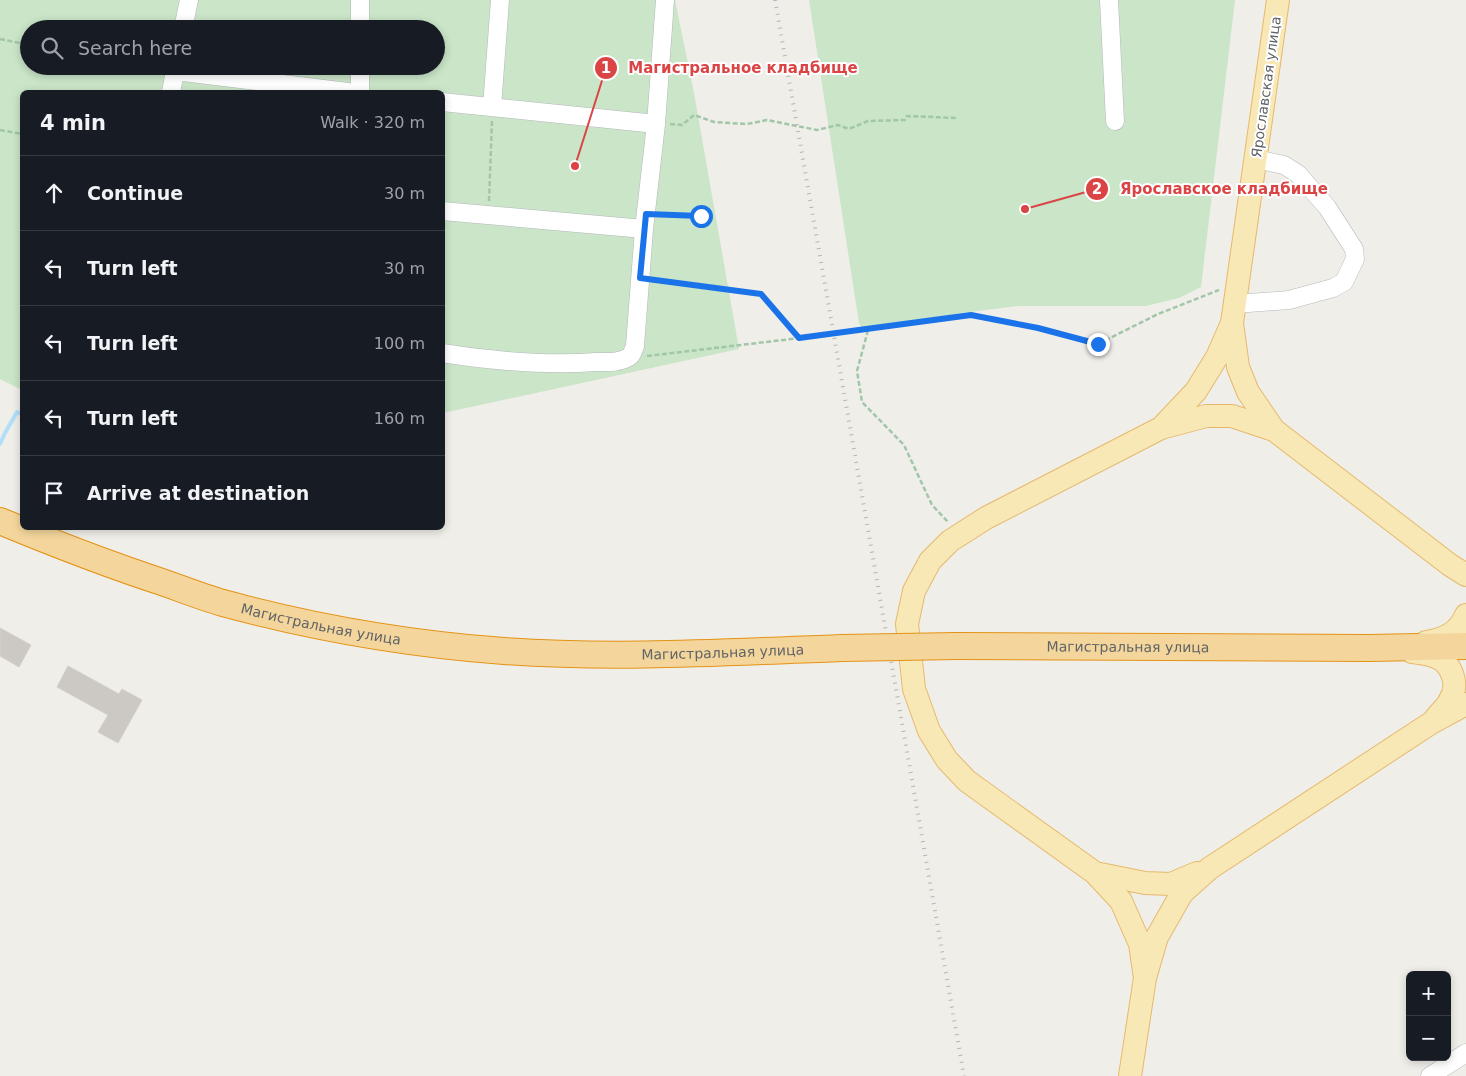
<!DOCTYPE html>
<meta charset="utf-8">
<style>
body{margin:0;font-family:"DejaVu Sans",sans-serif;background:#20242c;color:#f1f3f6}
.controls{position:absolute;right:15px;bottom:15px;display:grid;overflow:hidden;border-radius:8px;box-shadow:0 2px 8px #0003}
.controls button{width:45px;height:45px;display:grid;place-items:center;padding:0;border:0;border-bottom:1px solid #363941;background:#171b24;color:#f1f3f6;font:25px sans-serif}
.stop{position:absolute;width:15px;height:15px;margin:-11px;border:4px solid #1a73e8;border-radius:50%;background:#fff}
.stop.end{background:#1a73e8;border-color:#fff;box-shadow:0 1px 5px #0008}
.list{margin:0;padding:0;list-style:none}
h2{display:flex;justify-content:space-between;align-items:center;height:65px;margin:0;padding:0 20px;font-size:21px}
h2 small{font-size:16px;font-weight:400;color:#9ea1a6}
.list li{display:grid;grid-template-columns:32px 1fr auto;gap:15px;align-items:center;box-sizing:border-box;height:75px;padding:0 20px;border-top:1px solid #363941}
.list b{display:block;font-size:19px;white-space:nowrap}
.list em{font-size:16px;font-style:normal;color:#9ea1a6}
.icon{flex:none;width:28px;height:28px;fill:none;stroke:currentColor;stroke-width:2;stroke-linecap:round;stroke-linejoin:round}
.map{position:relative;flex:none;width:1466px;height:1076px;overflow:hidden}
.search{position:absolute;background:#171b24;box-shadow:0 2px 8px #0003;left:20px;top:20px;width:425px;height:55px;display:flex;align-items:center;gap:12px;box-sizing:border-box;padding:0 18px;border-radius:28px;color:#9ea1a6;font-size:19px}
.panel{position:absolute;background:#171b24;box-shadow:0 2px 8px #0003;left:20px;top:90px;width:425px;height:440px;border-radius:8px}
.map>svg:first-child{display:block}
.green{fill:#cae5c8;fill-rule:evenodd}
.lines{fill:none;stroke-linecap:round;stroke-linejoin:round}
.stream{stroke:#b1dff8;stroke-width:4}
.building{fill:#ccc9c5;stroke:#d5cfc7}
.minor-casing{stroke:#b5b8bb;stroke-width:19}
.major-casing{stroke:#e6b96c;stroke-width:24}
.highway-casing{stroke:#e49215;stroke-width:28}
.path{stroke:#a1c6a8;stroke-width:2.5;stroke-dasharray:5 2.5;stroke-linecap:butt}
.minor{stroke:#fff;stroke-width:18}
.major{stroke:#f8e8b6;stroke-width:22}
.highway{stroke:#f4d69c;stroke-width:26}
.rail{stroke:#b4b5b5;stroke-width:4;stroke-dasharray:1 6;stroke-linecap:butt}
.highway-bridge-casing{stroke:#e49215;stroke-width:28;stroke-linecap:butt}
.highway-bridge{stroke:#f4d69c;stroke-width:26}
.route{stroke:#1a73e8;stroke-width:6}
.labels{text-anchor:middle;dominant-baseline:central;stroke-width:4;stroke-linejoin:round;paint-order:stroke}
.street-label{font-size:14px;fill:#606467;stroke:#fff}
.leader{fill:none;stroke:#db4445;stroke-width:2}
.callout-dot{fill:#db4445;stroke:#fff;stroke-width:2}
.mark-label{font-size:15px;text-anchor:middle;font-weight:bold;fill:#fff}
.callout-label{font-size:15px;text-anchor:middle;font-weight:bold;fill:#db4445;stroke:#fff;stroke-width:4;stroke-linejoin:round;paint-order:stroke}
</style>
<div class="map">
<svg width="1466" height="1076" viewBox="0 0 1466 1076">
<rect width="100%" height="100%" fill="#f0eee9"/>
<path class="green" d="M 0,0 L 675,0 L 694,93 L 739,349 L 443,413 L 442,92 L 22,92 L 22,390 L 0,379 ZM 29,29 L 436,29 L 436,66 L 29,66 Z
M 809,0 L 1235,0 L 1201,287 L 1179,298 L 1146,306 L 1018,306 L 961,313 L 872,330 L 863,329 L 859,323 Z"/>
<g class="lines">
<path class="stream" d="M 0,444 L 5,433 L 17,412 L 22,414"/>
</g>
<path class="building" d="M 0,628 L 31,645 L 19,667 L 0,656 Z
M 68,666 L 119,694 L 122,689 L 142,700 L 118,743 L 98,732 L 108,715 L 57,687 Z"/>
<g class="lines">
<g class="minor-casing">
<path id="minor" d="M 1109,0 L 1115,121
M 183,29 L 189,0
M 360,29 L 360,0
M 175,71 L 348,92
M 171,92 L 176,66
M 360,92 L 360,66
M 442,102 L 656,124
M 492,107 L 500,0
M 442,211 L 644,229
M 1235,304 L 1289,300 L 1333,288 L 1344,282 L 1355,259 L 1354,249 L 1327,207 L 1298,174 L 1284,165 L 1256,159
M 442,353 C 493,361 545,366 596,362 C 606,362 618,363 627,358 C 632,356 633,351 635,346 L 644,229 L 656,124 L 665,0
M 1430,1076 L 1466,1053"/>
</g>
<g class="major-casing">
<path id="major" d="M 1278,0 L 1232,323 L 1238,367 L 1248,392 L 1274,430 L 1450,565 L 1466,575
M 1161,428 L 1196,391 L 1217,357 L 1232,323
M 1426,642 C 1445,639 1458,633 1466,615
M 1412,652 C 1433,654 1450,658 1454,681 C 1455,687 1453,695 1450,700 C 1447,707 1439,713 1435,719
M 1095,873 L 1145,883 L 1171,884 L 1197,873
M 1145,978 L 1140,944 L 1121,901 L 1095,873 L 967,781 L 947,760 L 929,731 L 914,689 L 907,624 L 914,591 L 930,561 L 950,541 L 986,518 L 1161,428 L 1206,416 L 1232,416 L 1274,430
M 1130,1076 L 1145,978 L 1157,937 L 1182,893 L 1210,868 L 1431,723 L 1466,704"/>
</g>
<g class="highway-casing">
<g id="highway">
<path id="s1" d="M 0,521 C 53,543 107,564 162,582 C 182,589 202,597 223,603 C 315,628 409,644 504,651 C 617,659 729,652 842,648"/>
<path id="s2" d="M 956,646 L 1370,648 L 1466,646"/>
</g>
</g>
<path class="path" d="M 0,39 L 29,45
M 148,66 L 162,69
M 670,124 L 682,125 L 694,115 L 714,122 L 747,124 L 767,120 L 817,130 L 838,125 L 849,129 L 868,121 L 905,120 L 907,116 L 957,118
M 0,130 L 22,134
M 489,201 L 492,121
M 660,215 L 701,216
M 654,280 L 761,294 L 799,338
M 868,330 L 857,371 L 862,402 L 904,445 L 932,505 L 949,523
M 647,356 L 834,334 L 971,315 L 1038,328 L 1098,344 L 1158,314 L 1219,290"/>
<use href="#minor" class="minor"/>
<use href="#major" class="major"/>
<use href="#highway" class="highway"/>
<path class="rail" d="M 775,0 L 964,1076"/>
<g class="highway-bridge-casing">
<path id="highway-bridge" d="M 842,648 L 956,646"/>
</g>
<use href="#highway-bridge" class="highway-bridge"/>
</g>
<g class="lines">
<path class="route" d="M 701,216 L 646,214 L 640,278 L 761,294 L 799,338 L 971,315 L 1038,328 L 1098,344"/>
</g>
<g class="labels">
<g class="street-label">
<text transform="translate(1266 87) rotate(-82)">Ярославская улица</text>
<text stroke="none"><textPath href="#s1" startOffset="338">Магистральная улица</textPath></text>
<text stroke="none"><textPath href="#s2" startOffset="172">Магистральная улица</textPath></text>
<text stroke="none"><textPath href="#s1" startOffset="742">Магистральная улица</textPath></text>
</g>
</g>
<path class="leader" d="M575 166L606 68M1025 209L1097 189"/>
<g class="callout-dot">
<circle cx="575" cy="166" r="5"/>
<circle cx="1025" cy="209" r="5"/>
<circle cx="606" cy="68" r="12"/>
<circle cx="1097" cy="189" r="12"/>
</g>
<g class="mark-label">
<text x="606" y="73">1</text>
<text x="1097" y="194">2</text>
</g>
<g class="callout-label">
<text x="743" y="73">Магистральное кладбище</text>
<text x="1224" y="194">Ярославское кладбище</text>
</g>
</svg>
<div class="controls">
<button>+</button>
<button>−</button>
</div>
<div class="stop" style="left:701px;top:216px"></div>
<div class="stop end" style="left:1098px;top:344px"></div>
<div class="search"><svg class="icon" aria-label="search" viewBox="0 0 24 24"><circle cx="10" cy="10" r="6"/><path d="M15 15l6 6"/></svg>Search here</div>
<section class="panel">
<h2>4 min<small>Walk · 320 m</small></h2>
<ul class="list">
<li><svg class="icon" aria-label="ahead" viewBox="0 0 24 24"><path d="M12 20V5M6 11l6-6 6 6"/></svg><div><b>Continue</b></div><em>30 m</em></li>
<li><svg class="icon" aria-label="left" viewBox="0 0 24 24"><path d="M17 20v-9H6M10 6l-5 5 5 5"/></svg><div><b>Turn left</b></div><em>30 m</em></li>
<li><svg class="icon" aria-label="left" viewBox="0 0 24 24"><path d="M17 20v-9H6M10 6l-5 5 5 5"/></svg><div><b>Turn left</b></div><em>100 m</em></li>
<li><svg class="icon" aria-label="left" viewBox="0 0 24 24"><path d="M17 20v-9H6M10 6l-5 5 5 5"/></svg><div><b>Turn left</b></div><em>160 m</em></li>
<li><svg class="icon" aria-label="arrive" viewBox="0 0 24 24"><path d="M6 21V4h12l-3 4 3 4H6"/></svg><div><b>Arrive at destination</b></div></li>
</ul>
</section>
</div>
